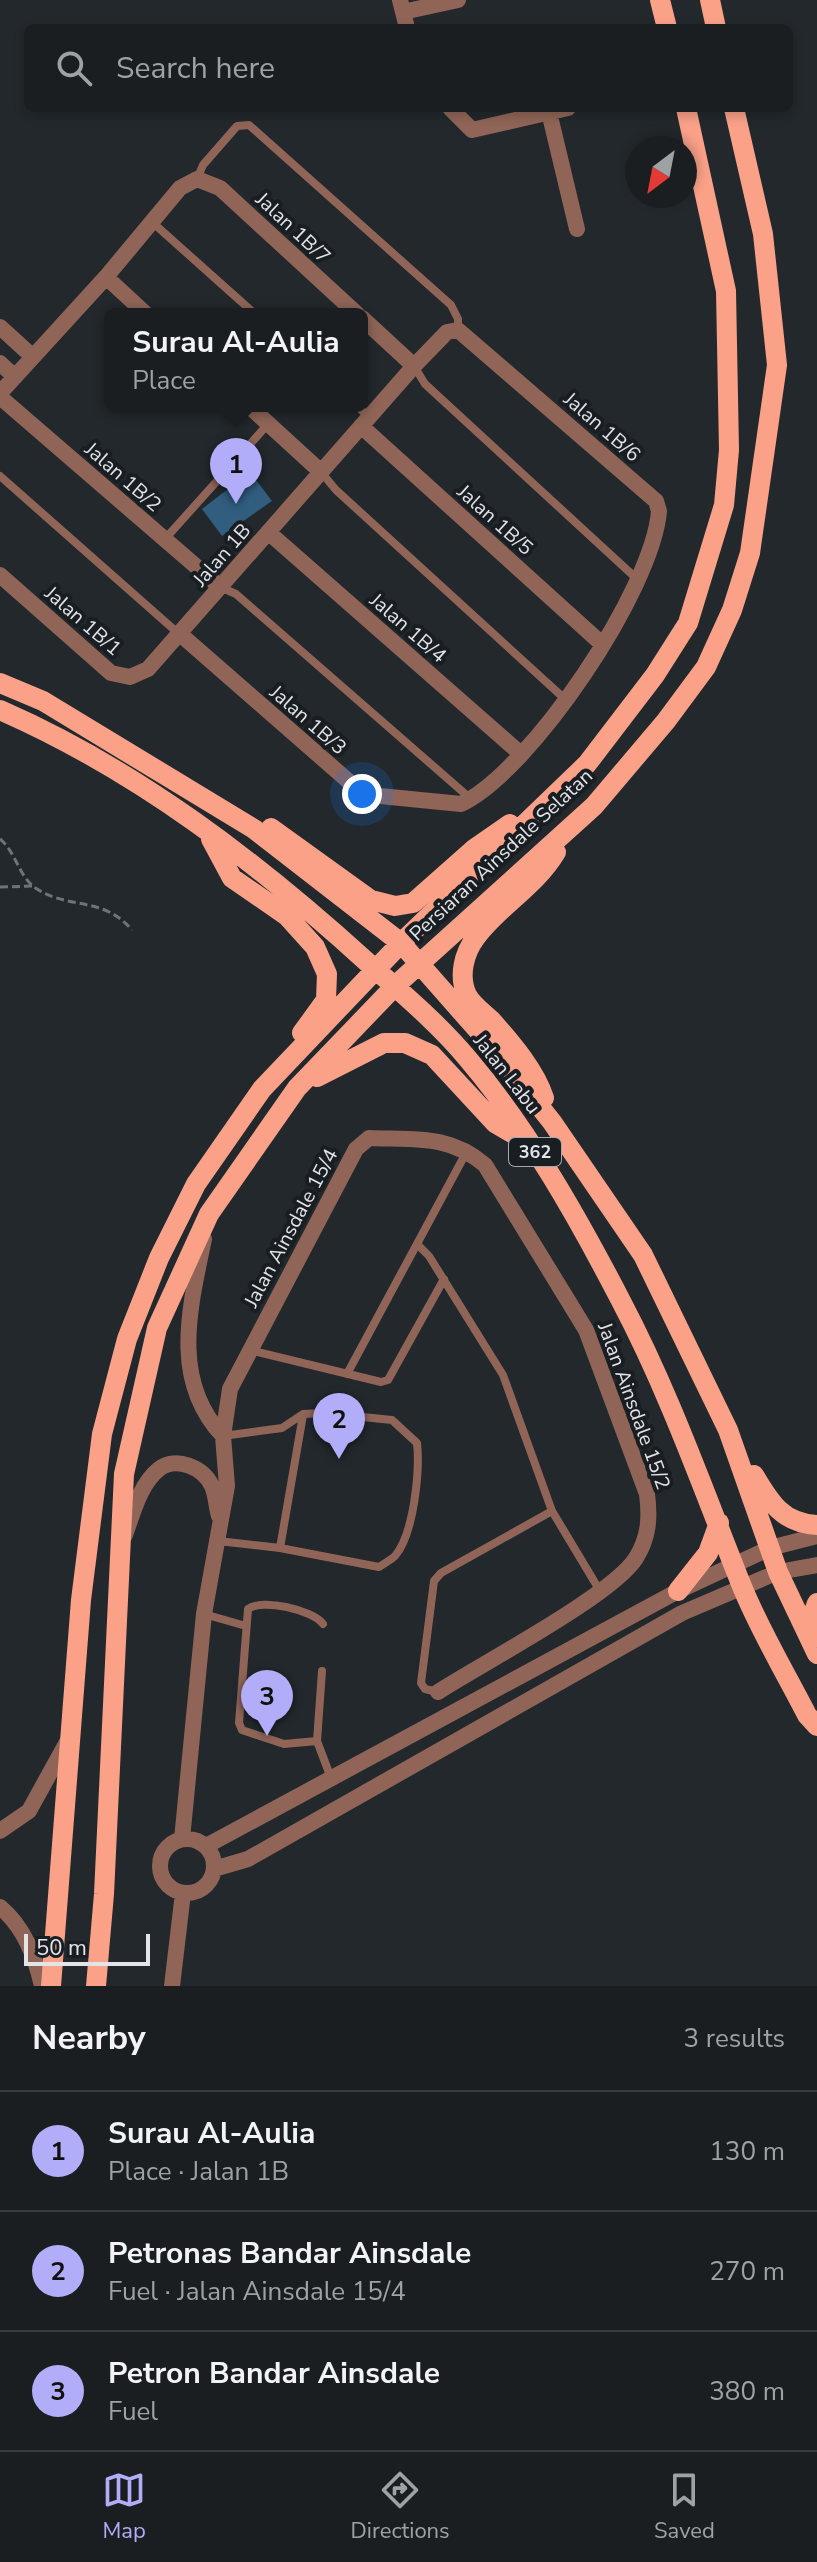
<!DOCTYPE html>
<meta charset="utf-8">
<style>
body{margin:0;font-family:"Nunito Sans",sans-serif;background:#272b2e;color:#f1f3f6}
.compass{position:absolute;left:625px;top:136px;width:72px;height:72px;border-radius:50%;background:#1a1e21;box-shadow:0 4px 12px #0003;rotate:212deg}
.scale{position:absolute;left:24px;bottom:20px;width:126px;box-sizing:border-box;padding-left:8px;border:4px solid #e1e5e8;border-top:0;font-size:22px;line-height:28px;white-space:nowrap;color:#e1e5e8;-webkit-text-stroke:6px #191e22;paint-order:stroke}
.you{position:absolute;left:362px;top:794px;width:28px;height:28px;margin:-20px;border:6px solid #fff;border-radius:50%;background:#1a73e8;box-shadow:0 0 0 12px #1a73e833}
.badge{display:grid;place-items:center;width:52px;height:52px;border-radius:50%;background:#b2adf9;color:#111;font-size:26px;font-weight:700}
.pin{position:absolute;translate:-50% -66px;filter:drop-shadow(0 2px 4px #0008)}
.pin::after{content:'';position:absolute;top:42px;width:28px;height:24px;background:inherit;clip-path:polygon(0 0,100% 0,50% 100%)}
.popup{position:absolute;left:104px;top:308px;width:264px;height:104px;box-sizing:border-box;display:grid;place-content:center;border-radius:12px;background:#1a1e21;filter:drop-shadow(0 2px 6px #0005);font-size:26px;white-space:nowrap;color:#9fa2a5}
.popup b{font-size:30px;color:#f1f3f6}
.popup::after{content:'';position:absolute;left:50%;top:100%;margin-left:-16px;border:16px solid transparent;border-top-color:#1a1e21}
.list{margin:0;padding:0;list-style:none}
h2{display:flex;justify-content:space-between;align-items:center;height:104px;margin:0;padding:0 32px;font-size:34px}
h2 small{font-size:26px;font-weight:400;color:#9fa2a5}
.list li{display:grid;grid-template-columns:52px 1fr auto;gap:24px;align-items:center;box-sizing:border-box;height:120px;padding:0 32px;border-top:2px solid #383c3f}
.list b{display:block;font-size:30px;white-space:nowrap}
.list p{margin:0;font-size:26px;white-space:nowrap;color:#9fa2a5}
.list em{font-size:26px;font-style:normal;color:#9fa2a5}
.icon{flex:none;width:44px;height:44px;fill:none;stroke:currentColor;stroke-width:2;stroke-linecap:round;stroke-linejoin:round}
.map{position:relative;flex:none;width:817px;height:1986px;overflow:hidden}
.search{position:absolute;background:#1a1e21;box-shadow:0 4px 12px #0003;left:24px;right:24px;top:24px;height:88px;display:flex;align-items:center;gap:20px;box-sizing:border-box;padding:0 28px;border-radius:12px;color:#9fa2a5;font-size:30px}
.sheet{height:464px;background:#1a1e21}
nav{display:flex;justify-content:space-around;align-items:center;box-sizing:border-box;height:112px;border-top:2px solid #383c3f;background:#1a1e21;font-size:22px;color:#9fa2a5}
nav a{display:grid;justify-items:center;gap:4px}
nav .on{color:#b2adf9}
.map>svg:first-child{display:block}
.building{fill:#315d7f}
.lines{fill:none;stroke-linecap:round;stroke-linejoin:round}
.path{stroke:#6e7376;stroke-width:3;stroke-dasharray:8 4;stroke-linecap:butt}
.service{stroke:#906558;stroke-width:8}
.minor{stroke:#906558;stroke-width:16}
.primary{stroke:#fba188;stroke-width:20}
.labels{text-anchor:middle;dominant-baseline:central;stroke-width:8;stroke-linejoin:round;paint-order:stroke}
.shield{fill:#191e22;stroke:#a5a9ad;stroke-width:2}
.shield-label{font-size:18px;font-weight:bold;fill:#e1e5e8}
.street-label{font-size:20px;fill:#e1e5e8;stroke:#191e22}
</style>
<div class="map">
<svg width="817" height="1986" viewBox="0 0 817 1986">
<rect width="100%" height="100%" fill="#22282c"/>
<path class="building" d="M 250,472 L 272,501 L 222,536 L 202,509 Z"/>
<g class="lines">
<path class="path" d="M 0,839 C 17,853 18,877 37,889 C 70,910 103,896 132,930
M 0,887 L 33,886"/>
<path class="service" d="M 197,179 L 203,165 L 237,126 L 249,125 L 451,305 L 458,319 L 458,330
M 152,222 L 255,314
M 414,366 L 425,384 L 637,579
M 357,406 L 369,417
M 321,472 L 336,490 L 566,700
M 0,476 L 179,634
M 165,539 L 268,424
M 220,587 L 236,594 L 471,799
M 417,1244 L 429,1256 L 503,1375 L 552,1511 L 600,1591
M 249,1350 L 381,1382 L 388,1380 L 444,1279
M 347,1374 L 467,1151
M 218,1541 L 280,1548 L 379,1567 C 383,1564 391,1560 395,1556 C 414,1534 420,1470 417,1443 L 392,1420 L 324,1413 L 303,1414 L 282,1428 L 223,1436
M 280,1548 L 303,1415
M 204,1614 L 246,1626
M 322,1671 L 317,1741 L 284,1744 L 242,1730 L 239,1723 L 248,1609 C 262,1598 313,1610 323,1624
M 438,1692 L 425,1689 L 421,1683 L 434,1581 L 441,1573 L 552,1511
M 317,1741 L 331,1778"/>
<path class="minor" d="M 400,0 L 407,28
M 403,12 L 458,0
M 450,108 L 472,130 L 568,108
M 549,112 L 577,229
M 106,277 L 146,314
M 362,318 L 414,366
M 0,327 L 33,357
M 0,363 L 15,377
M 0,393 L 106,277 L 180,188 L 197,179 L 220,188 L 357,314
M 0,397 L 220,587
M 249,406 L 320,471
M 361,426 L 602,644
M 268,532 L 521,754
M 0,575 L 111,673 L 130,677 L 148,669 L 414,366 L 447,332 L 458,330 L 656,501 L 659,511 C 653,589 531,771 461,804 L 370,795 L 354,786 L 180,634
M 204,1239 C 190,1307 170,1380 223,1436
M 125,1535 C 133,1513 140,1484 159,1469 C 176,1456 203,1467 212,1486 C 216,1494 216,1507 219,1516
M 0,1831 L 29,1811 L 67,1742
M160 1866a27 27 0 1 1 54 0a27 27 0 1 1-54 0Z
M 182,1839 L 204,1614 L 227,1486 L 223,1436 L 230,1389 L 356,1149 L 369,1138 C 414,1140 449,1134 485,1165 L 586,1330 L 647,1494 C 650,1518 649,1537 636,1558 C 613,1595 481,1664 438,1692
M 206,1846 L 678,1591 L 770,1548 L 817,1536
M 214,1869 L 248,1859 L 682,1613 L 778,1572 L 817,1565
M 0,1907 C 24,1927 35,1956 42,1986
M 172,1986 L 183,1893"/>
<path class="primary" d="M 660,0 L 667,28
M 710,0 L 716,28
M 0,683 L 43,701 L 254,829 L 401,943 L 490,1044 L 552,1122 L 643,1255 L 728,1430 L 778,1572 L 817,1654
M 0,710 C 137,770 257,862 367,962 C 402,993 438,1023 468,1059 C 529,1131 578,1218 621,1301 C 669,1392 703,1489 741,1584 C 759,1629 785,1672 807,1715 L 817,1726
M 271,828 L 371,900 L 395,906 L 413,903 L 474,849 L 510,824
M 211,839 L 232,878 L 287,916 L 315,947 L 327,974 L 326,1000 L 302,1033
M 317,1077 L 384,1043 L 405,1043 L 432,1055 L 495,1123 L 524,1140
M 544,1098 C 535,1070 512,1044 493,1022 C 485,1014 472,1005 467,995 C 458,976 464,953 476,937 C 499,906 535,887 556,852
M 754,1475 C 770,1502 782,1523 817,1525
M 678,1591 L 708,1553 L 719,1523
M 813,1638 L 812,1617 L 817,1603
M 51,1986 L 81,1600 L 102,1434 L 127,1339 L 159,1258 L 196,1184 L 262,1089 L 401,943 L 587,764 L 655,675 L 688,623 L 724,505 L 729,450 L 726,291 L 686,108
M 96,1986 L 104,1894 L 124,1474 L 157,1328 L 209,1214 L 297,1088 L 396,985 L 594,806 L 666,721 L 706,667 L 732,610 L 750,553 L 777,365 L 763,234 L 734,108"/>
</g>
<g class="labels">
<rect class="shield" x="509" y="1138" width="52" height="28" rx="6"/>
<g class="shield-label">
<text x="535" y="1152">362</text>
</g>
<g class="street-label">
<text transform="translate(293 228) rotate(43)">Jalan 1B/7</text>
<text transform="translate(602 427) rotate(41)">Jalan 1B/6</text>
<text transform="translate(123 477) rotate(41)">Jalan 1B/2</text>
<text transform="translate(495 520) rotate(42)">Jalan 1B/5</text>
<text transform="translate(222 555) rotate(-49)">Jalan 1B</text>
<text transform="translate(83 621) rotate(41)">Jalan 1B/1</text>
<text transform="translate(408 628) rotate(41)">Jalan 1B/4</text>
<text transform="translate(308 720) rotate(41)">Jalan 1B/3</text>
<text transform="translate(501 855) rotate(-43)">Persiaran Ainsdale Selatan</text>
<text transform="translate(507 1074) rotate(52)">Jalan Labu</text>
<text transform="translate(291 1228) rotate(-62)">Jalan Ainsdale 15/4</text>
<text transform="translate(634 1406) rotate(70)">Jalan Ainsdale 15/2</text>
</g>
</g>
</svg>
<svg class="compass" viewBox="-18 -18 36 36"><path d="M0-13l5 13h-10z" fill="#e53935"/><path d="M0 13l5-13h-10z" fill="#9fa2a5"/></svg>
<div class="scale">50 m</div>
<div class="you"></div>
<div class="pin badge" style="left:236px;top:504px">1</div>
<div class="popup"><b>Surau Al-Aulia</b>Place</div>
<div class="pin badge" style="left:339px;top:1459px">2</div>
<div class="pin badge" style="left:267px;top:1736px">3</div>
<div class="search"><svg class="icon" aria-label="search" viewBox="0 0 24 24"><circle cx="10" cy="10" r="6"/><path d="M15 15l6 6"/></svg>Search here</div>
</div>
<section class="sheet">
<h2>Nearby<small>3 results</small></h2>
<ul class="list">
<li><span class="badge">1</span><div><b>Surau Al-Aulia</b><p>Place · Jalan 1B</p></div><em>130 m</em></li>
<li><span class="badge">2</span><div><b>Petronas Bandar Ainsdale</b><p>Fuel · Jalan Ainsdale 15/4</p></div><em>270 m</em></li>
<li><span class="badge">3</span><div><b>Petron Bandar Ainsdale</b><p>Fuel</p></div><em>380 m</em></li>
</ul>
</section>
<nav>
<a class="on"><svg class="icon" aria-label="map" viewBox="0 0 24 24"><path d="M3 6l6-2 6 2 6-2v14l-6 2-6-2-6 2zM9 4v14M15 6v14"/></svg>Map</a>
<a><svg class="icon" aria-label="directions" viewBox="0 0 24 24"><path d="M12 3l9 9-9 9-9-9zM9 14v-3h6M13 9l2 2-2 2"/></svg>Directions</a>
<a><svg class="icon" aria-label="saved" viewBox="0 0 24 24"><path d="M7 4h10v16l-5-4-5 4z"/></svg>Saved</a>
</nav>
